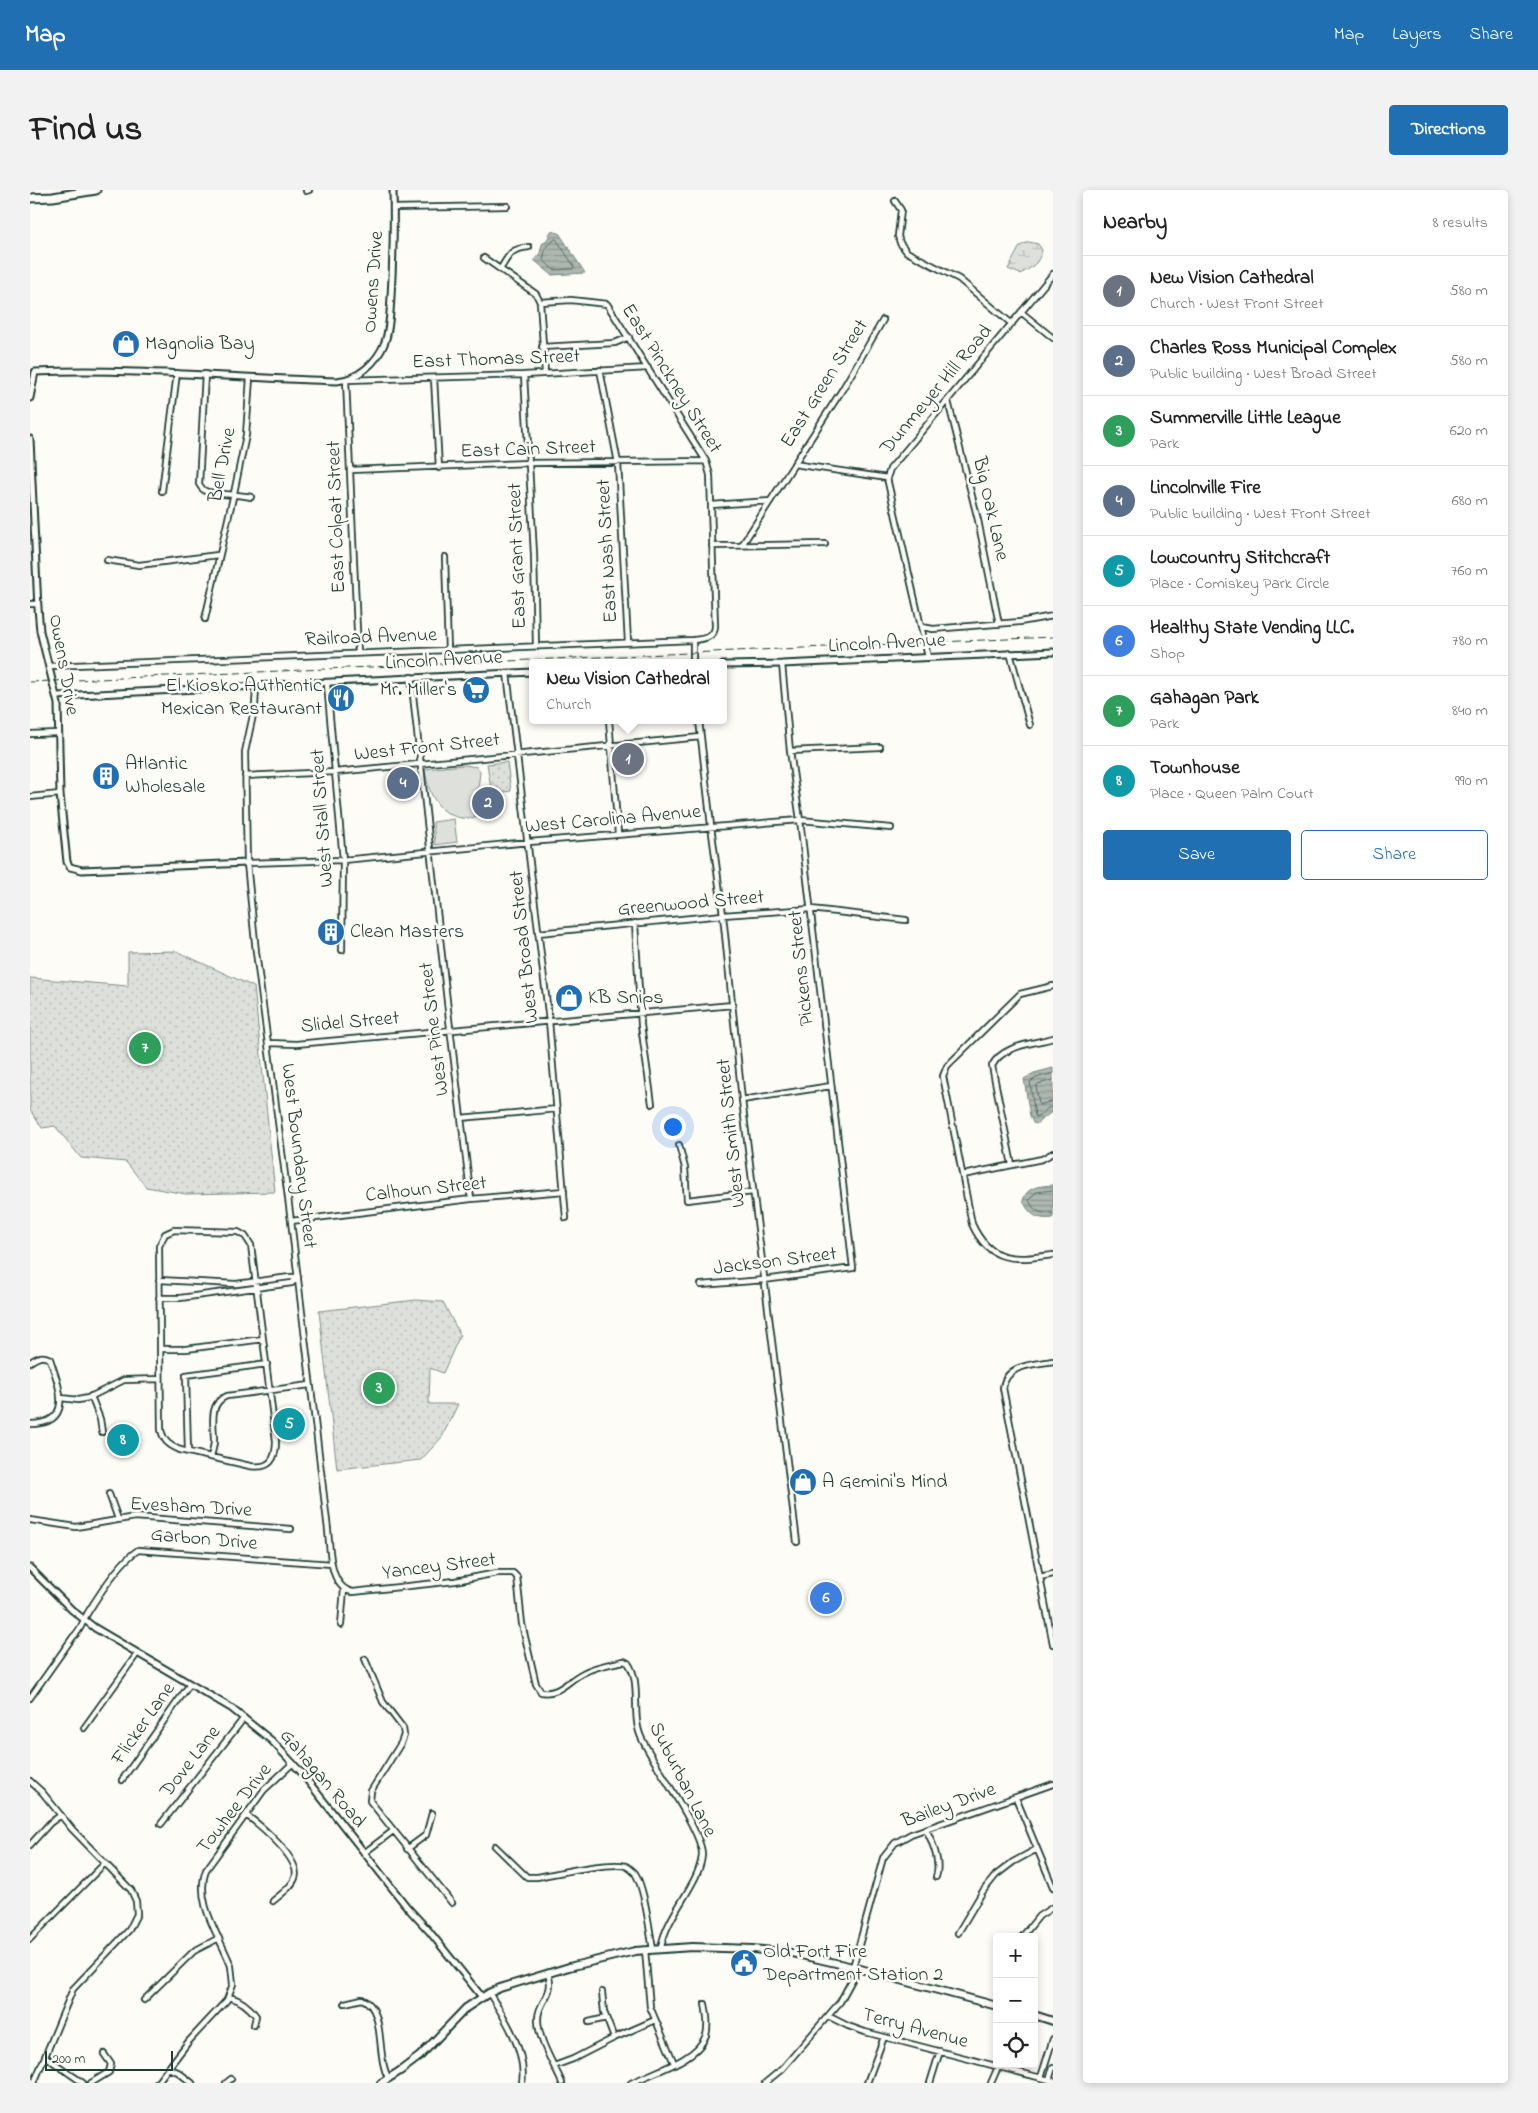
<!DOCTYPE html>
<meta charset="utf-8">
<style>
body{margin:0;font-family:"Indie Flower",sans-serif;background:#f2f2f2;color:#222}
.controls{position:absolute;right:15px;bottom:15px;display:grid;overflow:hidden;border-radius:5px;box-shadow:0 2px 8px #0003}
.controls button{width:45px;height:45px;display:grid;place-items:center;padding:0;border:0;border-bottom:1px solid #e0e0e0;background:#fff;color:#222;font:25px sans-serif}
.scale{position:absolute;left:15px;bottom:12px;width:128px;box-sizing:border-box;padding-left:5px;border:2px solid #1f3d34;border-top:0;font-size:14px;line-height:18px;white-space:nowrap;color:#1f3d34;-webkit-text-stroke:4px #fdfcf7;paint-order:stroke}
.you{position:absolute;left:642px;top:936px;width:18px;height:18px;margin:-12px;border:4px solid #fff;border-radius:50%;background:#1a73e8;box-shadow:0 0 0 8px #1a73e833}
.badge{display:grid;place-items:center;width:32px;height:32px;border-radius:50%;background:#1f6fb2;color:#fff;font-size:16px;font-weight:700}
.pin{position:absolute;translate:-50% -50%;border:2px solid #fff;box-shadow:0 1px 5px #0006}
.popup{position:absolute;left:499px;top:469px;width:198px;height:65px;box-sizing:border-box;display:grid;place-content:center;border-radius:5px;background:#fff;filter:drop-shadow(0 1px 4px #0005);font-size:16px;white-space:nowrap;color:#767676}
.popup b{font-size:19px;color:#222}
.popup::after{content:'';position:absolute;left:50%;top:100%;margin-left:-10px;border:10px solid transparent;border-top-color:#fff}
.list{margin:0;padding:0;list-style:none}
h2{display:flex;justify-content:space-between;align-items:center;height:65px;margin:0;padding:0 20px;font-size:21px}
h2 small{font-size:16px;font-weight:400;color:#767676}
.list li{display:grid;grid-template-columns:32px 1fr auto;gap:15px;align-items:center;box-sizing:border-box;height:70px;padding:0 20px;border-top:1px solid #e0e0e0}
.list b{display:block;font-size:19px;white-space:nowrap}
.list p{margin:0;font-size:16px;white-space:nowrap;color:#767676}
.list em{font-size:16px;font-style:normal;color:#767676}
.actions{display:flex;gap:10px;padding:15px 20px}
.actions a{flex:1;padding:11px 0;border:1px solid #1f6fb2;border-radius:5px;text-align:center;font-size:18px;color:#1f6fb2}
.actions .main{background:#1f6fb2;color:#fff}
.icon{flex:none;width:28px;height:28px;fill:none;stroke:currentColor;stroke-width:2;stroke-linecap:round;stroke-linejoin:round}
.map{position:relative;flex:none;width:1023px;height:1893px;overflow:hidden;border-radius:5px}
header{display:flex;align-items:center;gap:30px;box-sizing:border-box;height:70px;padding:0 25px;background:#1f6fb2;color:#fff}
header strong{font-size:24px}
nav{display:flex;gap:28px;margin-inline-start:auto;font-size:18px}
.intro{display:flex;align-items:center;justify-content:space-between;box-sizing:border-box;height:120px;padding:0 30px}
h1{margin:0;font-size:35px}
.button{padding:12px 22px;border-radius:5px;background:#1f6fb2;color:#fff;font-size:18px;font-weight:700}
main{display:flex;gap:30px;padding:0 30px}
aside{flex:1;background:#fff;border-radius:5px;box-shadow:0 2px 8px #0003}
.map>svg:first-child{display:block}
.green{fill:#dde0db;stroke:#7e8e88}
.wetland{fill:url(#wetland-marsh);stroke:#7e8e88}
.park{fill:url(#park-dots);stroke:#7e8e88}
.water{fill:url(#water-rules);stroke:#75877f}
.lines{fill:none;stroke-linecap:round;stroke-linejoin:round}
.shore{stroke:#586e66;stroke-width:1}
.minor-casing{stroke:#1f3d34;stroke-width:8}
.tertiary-casing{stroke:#1f3d34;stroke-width:9}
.secondary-casing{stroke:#1f3d34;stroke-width:10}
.primary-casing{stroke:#1f3d34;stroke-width:11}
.minor{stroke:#fdfcf7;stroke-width:4.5}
.tertiary{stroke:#fdfcf7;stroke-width:5}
.secondary{stroke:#fdfcf7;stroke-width:6}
.primary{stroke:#fdfcf7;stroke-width:7}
.rail{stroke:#1f3d34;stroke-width:1;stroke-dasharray:8 4;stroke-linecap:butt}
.labels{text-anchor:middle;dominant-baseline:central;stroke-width:5;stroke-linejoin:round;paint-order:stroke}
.street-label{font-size:20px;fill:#1f3d34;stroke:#fdfcf7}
.poi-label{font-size:20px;fill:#1f3d34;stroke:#fdfcf7;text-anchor:start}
</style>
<header>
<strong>Map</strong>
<nav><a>Map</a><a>Layers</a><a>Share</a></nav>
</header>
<div class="intro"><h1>Find us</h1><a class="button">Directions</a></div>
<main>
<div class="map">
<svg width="1023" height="1893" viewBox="0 0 1023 1893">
<defs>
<pattern id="wetland-marsh" width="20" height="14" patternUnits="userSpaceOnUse" patternTransform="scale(1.25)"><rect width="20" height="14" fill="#dde0db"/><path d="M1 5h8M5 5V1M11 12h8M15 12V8" fill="none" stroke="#bdc1bd"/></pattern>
<pattern id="park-dots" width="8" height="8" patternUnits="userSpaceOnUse" patternTransform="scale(1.25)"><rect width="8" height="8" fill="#dde0db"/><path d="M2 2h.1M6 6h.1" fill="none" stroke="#bdc1bd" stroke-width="1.8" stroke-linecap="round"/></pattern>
<pattern id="water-rules" width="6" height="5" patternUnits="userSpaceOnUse" patternTransform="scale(1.25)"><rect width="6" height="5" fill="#aeb8b1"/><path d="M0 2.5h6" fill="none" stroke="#8d9791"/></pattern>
</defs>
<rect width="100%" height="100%" fill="#fdfcf7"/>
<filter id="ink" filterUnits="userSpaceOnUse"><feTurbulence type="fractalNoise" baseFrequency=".02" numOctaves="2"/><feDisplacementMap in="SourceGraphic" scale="10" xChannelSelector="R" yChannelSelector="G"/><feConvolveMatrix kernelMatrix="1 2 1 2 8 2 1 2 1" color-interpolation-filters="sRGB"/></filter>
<g filter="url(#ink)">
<path class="green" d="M 434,575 L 447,577 L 450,581 L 445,628 C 413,632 398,608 395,579 Z
M 424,629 L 427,652 L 405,655 L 403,632 Z"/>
<path class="wetland" d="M 999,52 L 1008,54 L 1012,60 C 1009,73 1002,78 990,84 L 978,79 L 990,56 Z"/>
<path class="park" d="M 477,572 L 481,601 L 462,604 L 457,574 Z
M 146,761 L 224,797 L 245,1002 L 156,1004 L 116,997 L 96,972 L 51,968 L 25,936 L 12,938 L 0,920 L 0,788 L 98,796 L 98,762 Z
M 386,1110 L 413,1112 L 430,1145 L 413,1183 L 400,1178 L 399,1214 L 428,1214 L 412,1247 L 391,1270 L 307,1279 L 289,1121 Z"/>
<path class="water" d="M 521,41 L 529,43 L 555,83 L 522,85 L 504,70 L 510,63 L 512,54 L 517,50 Z
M 1023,878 L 1023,921 L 1006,934 L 1003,933 L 1000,926 L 994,889 L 1004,883 Z
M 1023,995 L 1023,1028 C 1007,1030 1000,1025 993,1011 C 996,996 1011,996 1023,995 Z"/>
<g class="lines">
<path class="shore" d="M 526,49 L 544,76 L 543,79 L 524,80 L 513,70 L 516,57 Z
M 1023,883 L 1006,888 L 1000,892 L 1005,926 L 1008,927 L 1018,918 L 1023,917
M 1023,890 L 1008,894 L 1006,896 L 1009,915 L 1023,911
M 1023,1000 L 1006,1002 L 999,1010 C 1004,1022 1010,1024 1023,1023"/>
<g class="minor-casing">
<path id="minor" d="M 276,1 L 279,0
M 865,11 L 871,20 L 868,46 L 870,53 L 877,62 L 929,89 L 982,134
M 363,18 L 477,16
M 454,68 L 506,104 L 510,112 L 515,183
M 471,78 C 480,63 481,59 499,57
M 991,122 L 1023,148
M 512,157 L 585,153 L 599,147 L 597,145
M 570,180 L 588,273 L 598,452
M 175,184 L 169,294 C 171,298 174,301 178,302 C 192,305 207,304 221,307
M 494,185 L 504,364 L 506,456
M 404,188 L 409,278
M 918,211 L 948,330 L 969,434
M 764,274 L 857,288
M 320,280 L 499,273 L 676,271
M 132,301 L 147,183
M 681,315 L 740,311
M 712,355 L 812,200 L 853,130
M 682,356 L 795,354
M 415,367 L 418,461
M 77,370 L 109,375 L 188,365
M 0,414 L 7,414
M 175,429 L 204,303 L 216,245 L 220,188
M 892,437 L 903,439 L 990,432 L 1023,426
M 663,450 L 663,473
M 328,463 L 316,190 L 494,185 L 618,178
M 980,463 L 1000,535
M 898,467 L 857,288 L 860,279 L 1023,84
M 20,476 L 663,450 C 673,449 685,448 685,436 L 680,285 L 676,271 L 577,114 L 541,110 L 510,112
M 477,483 L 519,831 L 536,1028
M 381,487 L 420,838 L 441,1009
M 297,494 L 313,670 L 312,760
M 226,497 L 225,516 L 215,562 L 217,673 L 226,762 L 261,1031 L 298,1340 C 300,1359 299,1398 323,1402 L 425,1391 L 467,1383 L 483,1383 L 487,1387 L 492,1434 L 506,1494 L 511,1502 C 530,1505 538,1490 553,1483 C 565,1476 581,1474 594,1471 L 598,1473 C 612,1492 601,1525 611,1547 C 622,1572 673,1642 672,1665 C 670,1694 636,1725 631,1758
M 579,530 L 588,644
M 669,530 L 681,636 L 693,725 L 712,910 L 767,1352
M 0,544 L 28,543
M 760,561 L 850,557
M 215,586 L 305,582 L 671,547
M 0,607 L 30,604
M 217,673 L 313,670 L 499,652 L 770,630 L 861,638
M 605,733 L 611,835 L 622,914
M 508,743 L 693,725 L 781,719 L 876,730
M 1023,796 L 990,804 L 917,876 L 913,886 L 942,1034 C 960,1074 985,1070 1023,1065
M 239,853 L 266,854 L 703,815
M 712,910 L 801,896
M 431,928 L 527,919
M 649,955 L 655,978 L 657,1010 L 723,1002
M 982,975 L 962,876 C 972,855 1003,854 1023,848
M 933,985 L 1012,969 L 1023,963
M 261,1031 L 441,1009 L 534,1001
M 144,1040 L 208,1042 L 215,1046 L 221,1055 L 246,1251 C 246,1270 240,1279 220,1276 L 150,1260 C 139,1255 134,1252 131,1240 L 129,1056 L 135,1044 Z
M 129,1090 L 206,1094 L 260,1087 L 268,1087
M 671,1095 L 734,1090 L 823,1078 L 770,630 L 760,561 L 752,474
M 129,1108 L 150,1108 L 262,1093 L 268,1087
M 130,1159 L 156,1159 L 233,1149
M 1023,1171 C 1003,1175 976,1174 973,1198 L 1023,1454
M 0,1172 C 7,1168 12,1164 20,1169 C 29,1196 45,1234 0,1234
M 61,1206 L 70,1229 L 72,1242
M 31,1208 L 48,1210 L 58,1208 L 94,1190 L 130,1189
M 158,1262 L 156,1185 L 237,1174
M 181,1267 C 182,1262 184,1256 184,1251 C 184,1235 178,1213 197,1206 L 280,1195
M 79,1304 L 88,1329
M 0,1330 L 46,1337 L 105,1327 L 261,1339
M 1010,1387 L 1023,1384
M 311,1435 L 314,1399
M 335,1469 L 353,1512 L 373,1538 L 374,1545 L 371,1553 L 341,1601 L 340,1611 L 422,1713
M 0,1508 L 43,1447 C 51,1440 52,1433 57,1424 C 68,1406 91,1371 108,1360 L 302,1374
M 54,1538 L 107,1464
M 92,1590 L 160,1494
M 0,1591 L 12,1602 L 42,1639 L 101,1700 L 106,1711 L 107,1724 L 99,1740 L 43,1799 L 4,1893
M 986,1608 L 1023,1697
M 216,1625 C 229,1634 272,1670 265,1688 C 262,1697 250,1705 243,1711
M 131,1634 L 214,1528
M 896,1639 C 902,1651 911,1673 906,1687
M 0,1655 L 20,1633 L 31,1625
M 465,1656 L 497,1687 L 507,1687 C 525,1684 580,1671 596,1676 C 598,1677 603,1681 605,1683 C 615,1699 619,1739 623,1759
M 377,1659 L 396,1645 L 402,1623
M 334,1663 L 363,1641
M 928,1743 L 953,1701 L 966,1685 L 983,1672 L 1007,1659
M 992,1747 L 1009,1726 L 1023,1717
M 0,1749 L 75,1673
M 615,1760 L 620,1817 L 644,1873
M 518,1784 C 526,1805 507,1811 508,1831 C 509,1852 524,1874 532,1893
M 572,1802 L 574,1822 L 584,1848
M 459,1803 C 475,1828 497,1862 492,1893
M 199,1807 C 211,1810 219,1816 226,1826 L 224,1835
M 114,1810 L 164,1761 L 189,1748
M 315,1813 L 332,1809 C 357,1819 345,1867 359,1889
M 798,1826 L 818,1836 L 835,1842 L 1023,1891
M 559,1832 L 576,1828
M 16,1867 L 53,1893
M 524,1876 L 543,1869 L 584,1848 L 625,1830
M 138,1878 L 148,1882 L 162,1893
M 1011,1887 L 1023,1849
M 1019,1890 L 1023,1877
M 61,1893 L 79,1882 L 81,1874 L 74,1864
M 127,1893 L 159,1851 L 197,1810 L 203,1794 L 201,1776 C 190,1746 164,1713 176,1680 L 234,1600 L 263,1573
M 196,1893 L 201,1889
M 601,1893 C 623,1882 668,1870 676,1845 C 679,1835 677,1824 675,1814
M 735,1893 L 752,1879 L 810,1812 L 823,1788 L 823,1777 L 853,1668 L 865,1653 L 881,1644 L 1023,1594
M 837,1893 L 854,1847
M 900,1893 L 910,1861
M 961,1893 L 968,1877"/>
</g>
<g class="tertiary-casing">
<path id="tertiary" d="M 0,208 L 5,182 C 106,178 206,188 307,191 C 328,189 347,173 355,152 C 360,138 360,122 361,107 C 363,71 364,36 363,0
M 0,249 L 8,418 L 10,441 L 28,514 L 30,604 L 37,672 L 40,677 L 52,680 L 217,673
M 693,475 L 752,474 L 1023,462
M 27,506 L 503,482
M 0,1378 L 42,1420 L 65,1438 L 201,1518 L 242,1551 L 270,1581 L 377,1717 L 399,1741 L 452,1807"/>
</g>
<g class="secondary-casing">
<path id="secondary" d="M 1004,1825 L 1023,1831
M 351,1893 L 370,1881 L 390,1866 L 436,1818 L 459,1803 L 470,1798 L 539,1777 L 605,1761 L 662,1757 L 723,1759 L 762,1763 L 823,1777 L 967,1816"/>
</g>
<g class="primary-casing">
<path id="primary" d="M 0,8 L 23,7 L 66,0"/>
</g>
<use href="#minor" class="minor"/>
<use href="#tertiary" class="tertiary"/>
<use href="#secondary" class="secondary"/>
<use href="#primary" class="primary"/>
<path class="rail" d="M 0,492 L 1023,447"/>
</g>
</g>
<defs>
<g id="shop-disc" transform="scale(1.4375)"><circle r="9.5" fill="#1f6fb2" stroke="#fdfcf7"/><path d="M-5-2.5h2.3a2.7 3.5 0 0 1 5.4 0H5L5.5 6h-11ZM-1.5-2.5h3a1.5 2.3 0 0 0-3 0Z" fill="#fff"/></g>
<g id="supermarket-disc" transform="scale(1.4375)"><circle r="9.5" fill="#1f6fb2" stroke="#fdfcf7"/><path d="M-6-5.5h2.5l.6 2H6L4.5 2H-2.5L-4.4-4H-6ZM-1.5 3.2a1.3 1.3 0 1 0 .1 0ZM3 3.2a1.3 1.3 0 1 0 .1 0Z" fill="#fff"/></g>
<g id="restaurant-disc" transform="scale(1.4375)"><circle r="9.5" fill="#1f6fb2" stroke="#fdfcf7"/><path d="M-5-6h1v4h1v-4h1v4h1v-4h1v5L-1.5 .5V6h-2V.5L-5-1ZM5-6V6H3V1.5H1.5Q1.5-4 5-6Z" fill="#fff"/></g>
<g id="building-disc" transform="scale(1.4375)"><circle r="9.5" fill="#1f6fb2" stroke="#fdfcf7"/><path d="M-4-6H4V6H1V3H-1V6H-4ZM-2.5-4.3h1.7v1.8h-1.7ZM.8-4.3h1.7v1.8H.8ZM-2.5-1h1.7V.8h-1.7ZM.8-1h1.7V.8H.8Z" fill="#fff"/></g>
<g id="civic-disc" transform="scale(1.4375)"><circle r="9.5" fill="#1f6fb2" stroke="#fdfcf7"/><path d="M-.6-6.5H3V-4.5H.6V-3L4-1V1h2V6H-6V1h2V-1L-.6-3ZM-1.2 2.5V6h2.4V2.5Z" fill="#fff"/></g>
</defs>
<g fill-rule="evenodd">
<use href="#shop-disc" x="96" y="154"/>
<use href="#supermarket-disc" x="446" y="500"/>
<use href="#restaurant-disc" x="311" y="508"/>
<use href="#building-disc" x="76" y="586"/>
<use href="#building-disc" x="301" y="742"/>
<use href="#shop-disc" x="539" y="808"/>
<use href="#shop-disc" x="773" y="1292"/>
<use href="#civic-disc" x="714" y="1773"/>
</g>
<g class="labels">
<g class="street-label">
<text transform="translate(344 92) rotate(-86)">Owens Drive</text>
<text transform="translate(466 170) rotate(-2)">East Thomas Street</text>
<text transform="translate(641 189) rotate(58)">East Pinckney Street</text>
<text transform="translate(795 194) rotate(-58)">East Green Street</text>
<text transform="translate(907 200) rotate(-50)">Dunmeyer Hill Road</text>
<text transform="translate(498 260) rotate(-2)">East Cain Street</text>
<text transform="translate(193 275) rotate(-79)">Bell Drive</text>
<text transform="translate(960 319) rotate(77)">Big Oak Lane</text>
<text transform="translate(307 327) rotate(-92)">East Colpat Street</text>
<text transform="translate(578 361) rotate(-93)">East Nash Street</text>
<text transform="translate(488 366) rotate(-92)">East Grant Street</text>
<text transform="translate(341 448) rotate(-2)">Railroad Avenue</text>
<text transform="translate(857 454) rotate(-3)">Lincoln Avenue</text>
<text transform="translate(414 471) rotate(-3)">Lincoln Avenue</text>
<text transform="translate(33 475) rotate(80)">Owens Drive</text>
<text transform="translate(397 558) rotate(-6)">West Front Street</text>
<text transform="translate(293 628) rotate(-94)">West Stall Street</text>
<text transform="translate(583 630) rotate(-5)">West Carolina Avenue</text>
<text transform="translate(661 714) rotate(-5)">Greenwood Street</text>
<text transform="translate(495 757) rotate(-96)">West Broad Street</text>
<text transform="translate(772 778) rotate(-96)">Pickens Street</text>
<text transform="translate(320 833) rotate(-5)">Slidel Street</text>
<text transform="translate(405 839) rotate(-97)">West Pine Street</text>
<text transform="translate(702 943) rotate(-96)">West Smith Street</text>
<text transform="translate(268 966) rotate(83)">West Boundary Street</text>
<text transform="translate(396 1000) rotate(-6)">Calhoun Street</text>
<text transform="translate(745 1072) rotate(-7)">Jackson Street</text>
<text transform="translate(161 1318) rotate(3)">Evesham Drive</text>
<text transform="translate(174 1350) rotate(5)">Garbon Drive</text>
<text transform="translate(409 1377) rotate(-7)">Yancey Street</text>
<text transform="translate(114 1534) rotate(-55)">Flicker Lane</text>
<text transform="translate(161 1572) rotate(-52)">Dove Lane</text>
<text transform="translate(292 1589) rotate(50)">Gahagan Road</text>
<text transform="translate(652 1590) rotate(63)">Suburban Lane</text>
<text transform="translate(919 1616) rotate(-20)">Bailey Drive</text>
<text transform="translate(205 1619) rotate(-52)">Towhee Drive</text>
<text transform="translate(885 1839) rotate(15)">Terry Avenue</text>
</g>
<g class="poi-label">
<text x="115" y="154">Magnolia Bay</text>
<text x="292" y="496" text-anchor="end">El Kiosko Authentic<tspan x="292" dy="23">Mexican Restaurant</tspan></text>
<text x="427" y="500" text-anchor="end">Mr. Miller's</text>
<text x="95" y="574">Atlantic<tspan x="95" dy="23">Wholesale</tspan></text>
<text x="320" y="742">Clean Masters</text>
<text x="558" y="808">KB Snips</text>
<text x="792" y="1292">A Gemini's Mind</text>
<text x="733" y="1762">Old Fort Fire<tspan x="733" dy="23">Department Station 2</tspan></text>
</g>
</g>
</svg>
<div class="controls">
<button>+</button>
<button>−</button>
<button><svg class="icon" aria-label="locate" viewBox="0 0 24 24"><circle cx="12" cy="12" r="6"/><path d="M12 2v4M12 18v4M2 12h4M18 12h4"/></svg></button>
</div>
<div class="scale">200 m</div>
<div class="you"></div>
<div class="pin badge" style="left:598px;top:569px;background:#6b7280">1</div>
<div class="popup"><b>New Vision Cathedral</b>Church</div>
<div class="pin badge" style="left:458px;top:613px;background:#5c6f8a">2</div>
<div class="pin badge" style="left:349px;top:1198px;background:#2e9e5b">3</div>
<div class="pin badge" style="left:373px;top:593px;background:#5c6f8a">4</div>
<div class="pin badge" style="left:259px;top:1234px;background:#0f9aa8">5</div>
<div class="pin badge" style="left:796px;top:1408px;background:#3f7fe0">6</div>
<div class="pin badge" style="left:115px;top:858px;background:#2e9e5b">7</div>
<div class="pin badge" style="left:93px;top:1250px;background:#0f9aa8">8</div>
</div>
<aside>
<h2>Nearby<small>8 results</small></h2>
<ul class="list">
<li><span class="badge" style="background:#6b7280">1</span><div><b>New Vision Cathedral</b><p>Church · West Front Street</p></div><em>580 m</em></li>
<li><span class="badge" style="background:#5c6f8a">2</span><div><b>Charles Ross Municipal Complex</b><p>Public building · West Broad Street</p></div><em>580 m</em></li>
<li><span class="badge" style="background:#2e9e5b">3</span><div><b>Summerville Little League</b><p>Park</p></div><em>620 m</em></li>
<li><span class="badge" style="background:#5c6f8a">4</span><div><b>Lincolnville Fire</b><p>Public building · West Front Street</p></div><em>680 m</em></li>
<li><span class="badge" style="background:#0f9aa8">5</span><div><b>Lowcountry Stitchcraft</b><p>Place · Comiskey Park Circle</p></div><em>760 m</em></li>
<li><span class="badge" style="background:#3f7fe0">6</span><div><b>Healthy State Vending LLC.</b><p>Shop</p></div><em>780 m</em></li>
<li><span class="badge" style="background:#2e9e5b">7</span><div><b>Gahagan Park</b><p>Park</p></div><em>840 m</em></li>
<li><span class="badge" style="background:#0f9aa8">8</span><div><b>Townhouse</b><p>Place · Queen Palm Court</p></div><em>990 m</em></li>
</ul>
<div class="actions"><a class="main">Save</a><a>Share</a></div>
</aside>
</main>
